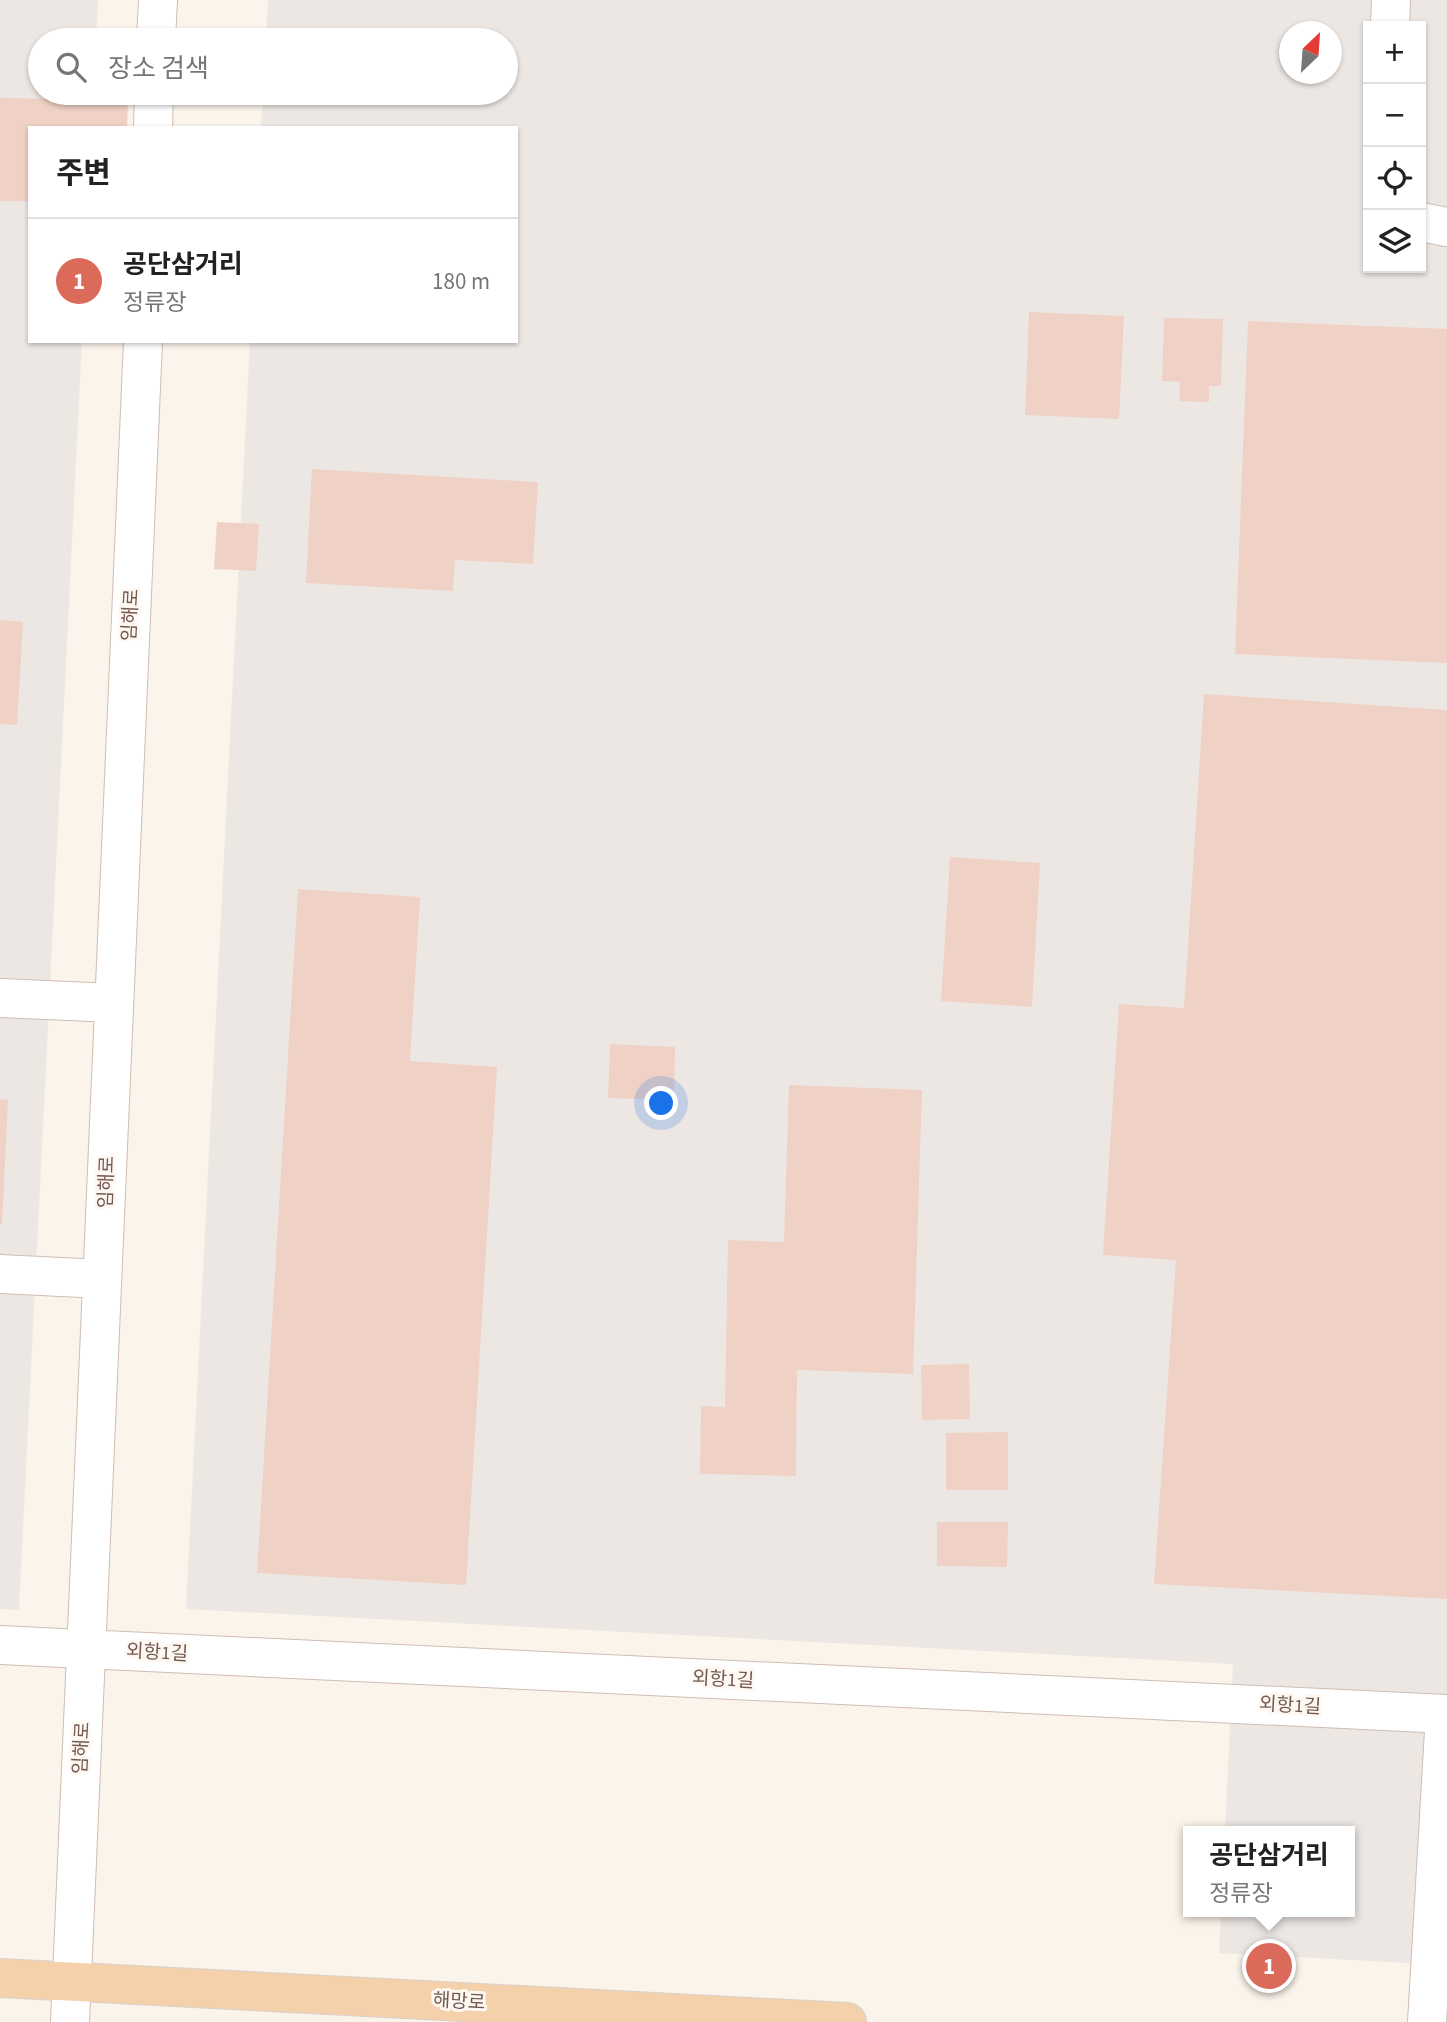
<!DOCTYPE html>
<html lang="ko">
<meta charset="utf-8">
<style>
body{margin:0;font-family:"Source Sans 3","Noto Sans KR",sans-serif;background:#f2f2f2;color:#222}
.controls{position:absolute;right:21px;top:21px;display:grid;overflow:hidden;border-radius:0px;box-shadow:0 2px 5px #0004}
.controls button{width:63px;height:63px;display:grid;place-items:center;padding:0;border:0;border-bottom:2px solid #e0e0e0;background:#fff;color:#222;font:35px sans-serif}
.compass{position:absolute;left:1279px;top:21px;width:63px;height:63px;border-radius:50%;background:#fff;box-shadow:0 2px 5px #0004;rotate:25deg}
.you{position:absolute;left:662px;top:1104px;width:24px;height:24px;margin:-18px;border:5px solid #fff;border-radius:50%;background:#1a73e8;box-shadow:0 0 0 10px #1a73e833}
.badge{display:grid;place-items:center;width:46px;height:46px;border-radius:50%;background:#db6a5b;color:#fff;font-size:23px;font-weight:700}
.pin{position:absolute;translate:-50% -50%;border:4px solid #fff;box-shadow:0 2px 7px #0006}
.popup{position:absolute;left:1183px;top:1826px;width:172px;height:91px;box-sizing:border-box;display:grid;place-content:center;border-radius:0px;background:#fff;filter:drop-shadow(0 2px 5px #0005);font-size:23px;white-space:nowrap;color:#767676}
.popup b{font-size:26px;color:#222}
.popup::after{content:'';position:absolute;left:50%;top:100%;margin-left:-14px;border:14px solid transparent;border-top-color:#fff}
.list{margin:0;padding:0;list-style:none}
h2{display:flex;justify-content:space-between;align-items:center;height:91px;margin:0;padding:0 28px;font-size:30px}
h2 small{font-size:23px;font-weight:400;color:#767676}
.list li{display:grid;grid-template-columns:46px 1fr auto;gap:21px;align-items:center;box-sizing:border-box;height:126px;padding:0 28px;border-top:2px solid #e0e0e0}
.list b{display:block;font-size:26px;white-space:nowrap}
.list p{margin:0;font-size:23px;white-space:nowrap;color:#767676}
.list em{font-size:23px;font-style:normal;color:#767676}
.icon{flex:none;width:38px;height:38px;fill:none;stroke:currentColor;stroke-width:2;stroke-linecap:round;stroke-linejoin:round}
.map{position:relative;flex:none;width:1447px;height:2022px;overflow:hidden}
.search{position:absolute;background:#fff;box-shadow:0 2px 5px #0004;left:28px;top:28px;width:490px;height:77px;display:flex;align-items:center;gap:18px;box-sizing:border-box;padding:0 24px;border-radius:38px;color:#767676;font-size:26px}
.panel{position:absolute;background:#fff;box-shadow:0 2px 5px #0004;left:28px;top:126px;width:490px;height:217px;border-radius:0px}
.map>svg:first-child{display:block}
.industrial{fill:#ede7e3;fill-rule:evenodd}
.building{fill:#efd1c5}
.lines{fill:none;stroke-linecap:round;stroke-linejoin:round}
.minor-casing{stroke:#cfbdb4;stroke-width:40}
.major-casing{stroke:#d8d1ce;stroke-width:40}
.minor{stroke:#fff;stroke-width:38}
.major{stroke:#f4d1aa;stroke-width:38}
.labels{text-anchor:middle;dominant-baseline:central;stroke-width:6;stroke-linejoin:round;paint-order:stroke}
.street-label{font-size:19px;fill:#755950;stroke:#fef8f2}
</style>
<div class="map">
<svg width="1447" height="2022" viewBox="0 0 1447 2022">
<rect width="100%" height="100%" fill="#fbf4eb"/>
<path class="industrial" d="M 0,0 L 98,0 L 96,40 L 40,40 L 40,93 L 94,93 L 92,128 L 30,128 L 30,341 L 82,341 L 19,1610 L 0,1609 Z
M 268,0 L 1447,0 L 1447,1965 L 1219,1953 L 1221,1912 L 1350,1912 L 1350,1831 L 1225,1831 L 1233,1664 L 186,1609 L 250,341 L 516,341 L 516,128 L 261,128 L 263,93 L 506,93 L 506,40 L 266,40 ZM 1368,26 L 1421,26 L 1421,268 L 1368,268 ZM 1290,32 L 1332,32 L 1332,74 L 1290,74 Z"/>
<path class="building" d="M 0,98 L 128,100 L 127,128 L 30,128 L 30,201 L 0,201 Z
M 1029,312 L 1124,316 L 1119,419 L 1025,415 Z
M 1164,318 L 1223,319 L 1221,386 L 1209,386 L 1209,402 L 1179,401 L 1180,382 L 1162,381 Z
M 1248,321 L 1447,329 L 1447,663 L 1235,654 Z
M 312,469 L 538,482 L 533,564 L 455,560 L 453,591 L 306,583 Z
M 217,522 L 259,524 L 256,571 L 214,569 Z
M 0,620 L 23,622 L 17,725 L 0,724 Z
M 1204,694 L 1447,710 L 1447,1599 L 1154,1584 L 1176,1260 L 1103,1255 L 1119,1004 L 1184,1008 Z
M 950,857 L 1040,863 L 1032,1007 L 941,1001 Z
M 298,889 L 420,897 L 410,1061 L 497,1067 L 466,1585 L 257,1573 Z
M 610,1044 L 675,1047 L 674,1100 L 608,1098 Z
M 789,1085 L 922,1090 L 913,1374 L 797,1370 L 796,1476 L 700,1474 L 701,1406 L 725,1407 L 728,1240 L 784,1242 Z
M 0,1099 L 8,1100 L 2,1224 L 0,1224 Z
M 969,1364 L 970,1419 L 922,1420 L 921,1365 Z
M 1008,1432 L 1008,1490 L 946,1490 L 946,1433 Z
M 937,1522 L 1008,1522 L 1007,1567 L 937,1566 Z"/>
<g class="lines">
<g class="minor-casing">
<path id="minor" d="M 1390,26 L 1391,0
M 156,40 L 158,0
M 153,128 L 154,93
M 1421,222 L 1447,227
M 0,998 L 114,1003
M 0,1274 L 102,1279
M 0,1645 L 1447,1714
M 70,2022 L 143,341
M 1427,2022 L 1445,1714"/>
</g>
<g class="major-casing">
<path id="major" d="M 0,1978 L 847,2022"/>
</g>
<use href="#minor" class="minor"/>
<use href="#major" class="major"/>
</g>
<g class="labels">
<g class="street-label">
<text transform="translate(131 615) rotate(-87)">임해로</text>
<text transform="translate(107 1182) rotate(-88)">임해로</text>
<text transform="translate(157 1653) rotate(3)">외항1길</text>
<text transform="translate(723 1680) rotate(3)">외항1길</text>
<text transform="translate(1290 1706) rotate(3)">외항1길</text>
<text transform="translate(82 1748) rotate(-87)">임해로</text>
<text transform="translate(459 2002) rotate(3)">해망로</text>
</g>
</g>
</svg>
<div class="controls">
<button>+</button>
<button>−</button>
<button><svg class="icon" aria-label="locate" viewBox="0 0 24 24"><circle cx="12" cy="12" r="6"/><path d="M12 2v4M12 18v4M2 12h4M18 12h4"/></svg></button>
<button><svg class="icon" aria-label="layers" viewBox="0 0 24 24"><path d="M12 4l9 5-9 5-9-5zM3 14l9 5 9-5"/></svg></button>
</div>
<svg class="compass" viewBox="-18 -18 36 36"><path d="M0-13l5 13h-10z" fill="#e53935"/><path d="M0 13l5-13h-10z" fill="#767676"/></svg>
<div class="you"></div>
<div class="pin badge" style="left:1269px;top:1966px">1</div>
<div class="popup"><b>공단삼거리</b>정류장</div>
<div class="search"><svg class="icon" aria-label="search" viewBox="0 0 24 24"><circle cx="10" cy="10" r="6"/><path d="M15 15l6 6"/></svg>장소 검색</div>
<section class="panel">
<h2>주변<small></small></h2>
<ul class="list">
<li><span class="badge">1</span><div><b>공단삼거리</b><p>정류장</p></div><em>180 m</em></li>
</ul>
</section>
</div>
